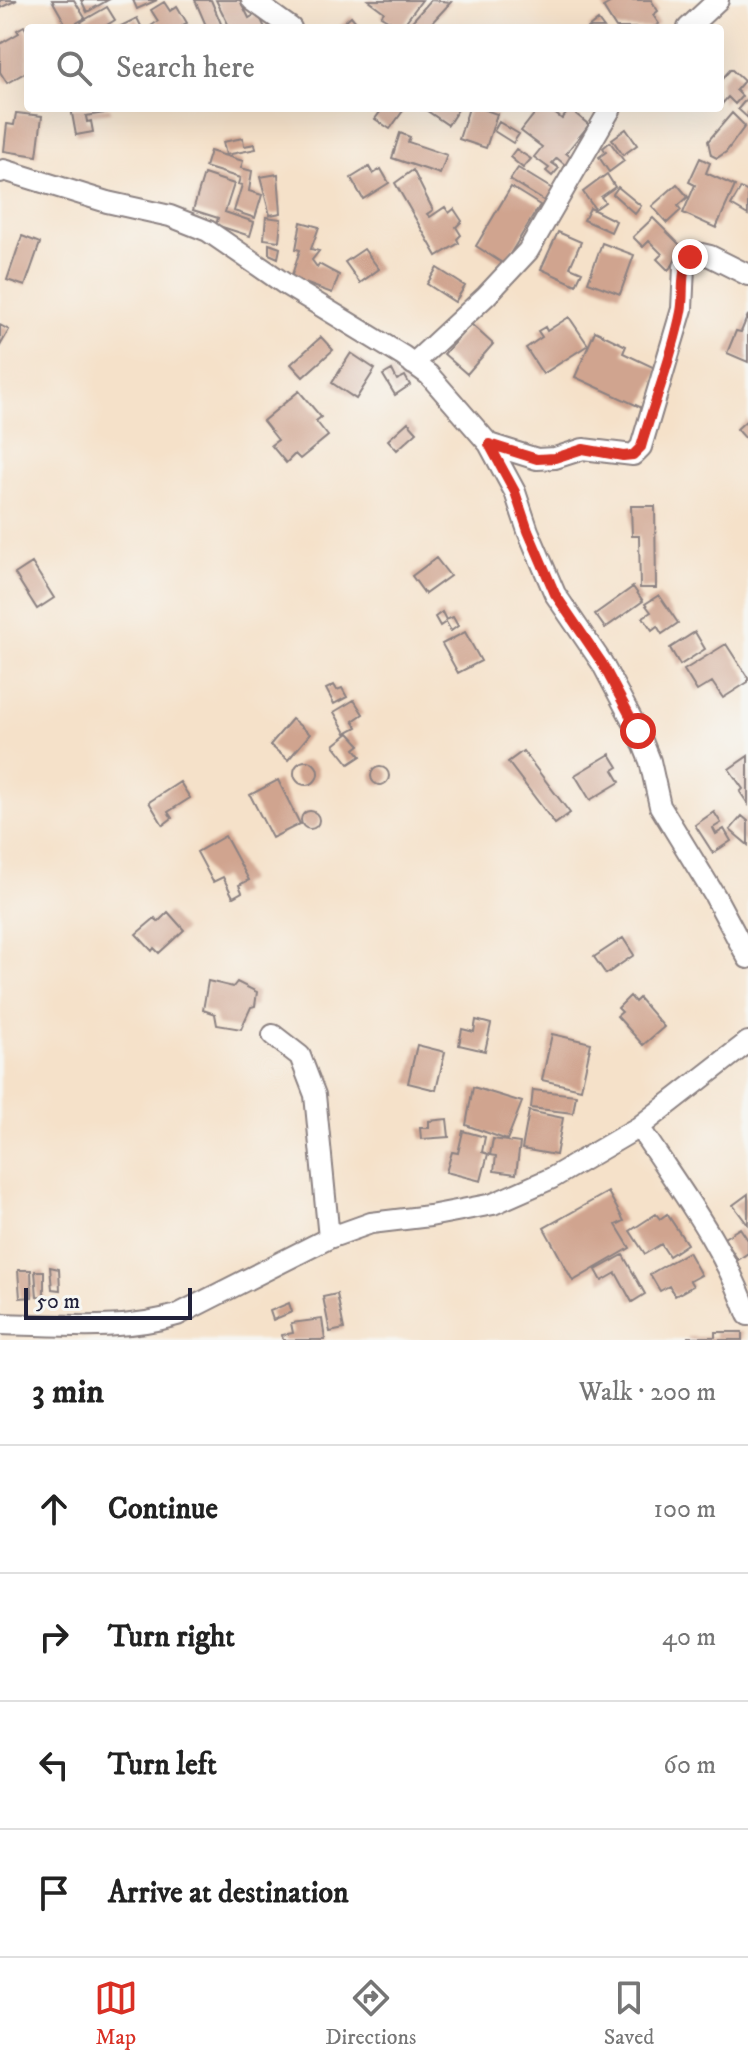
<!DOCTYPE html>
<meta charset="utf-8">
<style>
body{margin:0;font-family:"IM FELL DW Pica",serif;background:#f2f2f2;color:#222}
.scale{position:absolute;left:24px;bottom:20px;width:168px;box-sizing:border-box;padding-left:8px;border:4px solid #22223b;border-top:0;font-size:22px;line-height:28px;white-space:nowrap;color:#22223b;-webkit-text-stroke:6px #f6f6f2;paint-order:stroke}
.stop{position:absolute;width:24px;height:24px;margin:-18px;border:6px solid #d93025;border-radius:50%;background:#fff}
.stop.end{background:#d93025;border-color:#fff;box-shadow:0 2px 8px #0008}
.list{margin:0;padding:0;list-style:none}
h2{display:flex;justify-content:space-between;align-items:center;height:104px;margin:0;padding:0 32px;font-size:34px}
h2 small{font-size:26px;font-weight:400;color:#767676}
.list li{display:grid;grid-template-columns:52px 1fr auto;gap:24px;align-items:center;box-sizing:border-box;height:128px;padding:0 32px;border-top:2px solid #e0e0e0}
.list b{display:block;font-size:30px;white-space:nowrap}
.list em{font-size:26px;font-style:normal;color:#767676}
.icon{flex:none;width:44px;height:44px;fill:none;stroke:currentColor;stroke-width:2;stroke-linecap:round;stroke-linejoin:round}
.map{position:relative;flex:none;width:748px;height:1340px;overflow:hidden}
.search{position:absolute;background:#fff;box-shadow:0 8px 32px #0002;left:24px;right:24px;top:24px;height:88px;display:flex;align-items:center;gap:20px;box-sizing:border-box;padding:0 28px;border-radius:8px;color:#767676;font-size:30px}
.sheet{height:616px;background:#fff}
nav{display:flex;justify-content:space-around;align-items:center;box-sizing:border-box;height:112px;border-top:2px solid #e0e0e0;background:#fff;font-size:22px;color:#767676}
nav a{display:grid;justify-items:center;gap:4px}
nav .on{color:#d93025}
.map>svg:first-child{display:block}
.building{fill:#d0a48f}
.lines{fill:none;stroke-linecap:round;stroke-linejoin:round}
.minor-casing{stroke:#8c8282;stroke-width:24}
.minor{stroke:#fff;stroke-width:20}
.route{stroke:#d93025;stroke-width:10}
</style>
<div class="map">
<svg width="748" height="1340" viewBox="0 0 748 1340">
<rect width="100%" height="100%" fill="#f6f6f2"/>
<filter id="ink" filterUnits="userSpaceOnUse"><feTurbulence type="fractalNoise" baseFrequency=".0125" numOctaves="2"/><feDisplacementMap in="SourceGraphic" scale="16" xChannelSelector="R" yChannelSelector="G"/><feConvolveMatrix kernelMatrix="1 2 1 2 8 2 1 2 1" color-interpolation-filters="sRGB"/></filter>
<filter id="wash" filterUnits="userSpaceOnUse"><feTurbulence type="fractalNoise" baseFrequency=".006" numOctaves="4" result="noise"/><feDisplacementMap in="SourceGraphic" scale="32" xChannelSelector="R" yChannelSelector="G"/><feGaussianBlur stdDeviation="1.8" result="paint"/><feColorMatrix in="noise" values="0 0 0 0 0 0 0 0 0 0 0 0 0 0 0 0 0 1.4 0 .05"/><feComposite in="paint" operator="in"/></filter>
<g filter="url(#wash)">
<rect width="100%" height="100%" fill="#f5e1c9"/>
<g id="blocks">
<path class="building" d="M 0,0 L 17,0 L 0,8 Z
M 52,0 L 74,0 L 85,18 L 68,28 Z
M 81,0 L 108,0 L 87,12 Z
M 133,0 L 157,0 L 137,9 Z
M 195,0 L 211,0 L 222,26 L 207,28 Z
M 216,0 L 240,0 L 249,18 L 258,13 L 265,28 L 230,28 Z
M 368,0 L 422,0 L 401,28 L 381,16 L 384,12 Z
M 431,0 L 451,2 L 427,28 L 406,28 Z
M 615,0 L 651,0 L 658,11 L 653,15 L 659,24 L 652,28 L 616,28 L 603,7 Z
M 164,2 L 170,11 L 177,6 L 187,23 L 183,25 L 185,28 L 152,28 L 151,26 L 158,21 L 151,10 Z
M 107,7 L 115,20 L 102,28 L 84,28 L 81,22 Z
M 351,16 L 361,28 L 337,28 Z
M 137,18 L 142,28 L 117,28 Z
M 598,20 L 604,28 L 588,28 Z
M 24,26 L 28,33 L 28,71 L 7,83 L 0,72 L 0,44 L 19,33 L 17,30 Z
M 731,69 L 744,81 L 736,90 L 742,96 L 735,104 L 728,97 L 722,104 L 720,81 Z
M 748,97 L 748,118 L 738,109 Z
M 71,108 L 110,108 L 111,112 L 86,116 L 87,122 L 91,121 L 93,132 L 76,135 Z
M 383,108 L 405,108 L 390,129 L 375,119 Z
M 423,108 L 459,108 L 448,125 Z
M 469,108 L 480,108 L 497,114 L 486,148 L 459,139 Z
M 539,108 L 548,108 L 562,119 L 570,109 L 589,125 L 566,153 L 577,162 L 571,170 L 557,158 L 552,163 L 559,168 L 552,176 L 546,171 L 549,168 L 534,157 L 542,147 L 521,131 Z
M 16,113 L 42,116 L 37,156 L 4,151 L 7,124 L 14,125 Z
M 732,113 L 745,126 L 726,152 L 717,158 L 711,155 L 708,141 Z
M 499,122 L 519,134 L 513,143 L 494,131 Z
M 626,129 L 637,145 L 623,155 L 612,139 Z
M 400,133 L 410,137 L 408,142 L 447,155 L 440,174 L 392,158 Z
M 243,138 L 244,146 L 255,144 L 256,149 L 226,155 L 223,142 Z
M 610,142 L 624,161 L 609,172 L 599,157 L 606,152 L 603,148 Z
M 516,149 L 531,159 L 523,168 L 510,157 Z
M 210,151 L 243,161 L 241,168 L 252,171 L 249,191 L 262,195 L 255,218 L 234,211 L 242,185 L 238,184 L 240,178 L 205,167 Z
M 700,158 L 710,163 L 706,173 L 735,186 L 716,228 L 683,213 L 695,185 L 689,182 Z
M 369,167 L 373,174 L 381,169 L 389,183 L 363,199 L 351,178 Z
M 518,168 L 559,193 L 551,205 L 510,180 Z
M 413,170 L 433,210 L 427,214 L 430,217 L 445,207 L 449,213 L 454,209 L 462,221 L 456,227 L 461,235 L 457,239 L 459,243 L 437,256 L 395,183 Z
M 204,174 L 234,184 L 225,212 L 254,222 L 250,236 L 216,225 L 218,218 L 193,210 Z
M 278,174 L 281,213 L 270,215 L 260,177 Z
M 607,174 L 615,187 L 601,197 L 605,202 L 595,209 L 583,192 Z
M 677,184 L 688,197 L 678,206 L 681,210 L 667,223 L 652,206 Z
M 511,187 L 540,205 L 504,264 L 476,246 Z
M 618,187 L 641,206 L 635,214 L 613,194 Z
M 741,188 L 748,192 L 748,215 L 731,205 Z
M 590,208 L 616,221 L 611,232 L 584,220 Z
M 266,217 L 281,219 L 279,241 L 264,239 Z
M 653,218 L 686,251 L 668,270 L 657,259 L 662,254 L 649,241 L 643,247 L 633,237 Z
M 301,222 L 319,227 L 311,249 L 319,251 L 312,260 L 317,267 L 319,264 L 339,275 L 332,293 L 291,278 L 300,250 L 296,249 Z
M 558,232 L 581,242 L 570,267 L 582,272 L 576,285 L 541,269 Z
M 22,236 L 40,243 L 25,286 L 7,280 Z
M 602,243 L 634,255 L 620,294 L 588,282 Z
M 269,244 L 280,248 L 278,258 L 269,254 Z
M 364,249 L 379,269 L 360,283 L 345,262 Z
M 437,268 L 465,286 L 455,302 L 427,284 Z
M 748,315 L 748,362 L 727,353 L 736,331 L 741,332 Z
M 569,317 L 588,345 L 543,374 L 526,348 L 542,337 L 538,331 L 545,327 L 547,331 Z
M 471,324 L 493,344 L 467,374 L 444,354 Z
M 0,325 L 9,330 L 0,346 Z
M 595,331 L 626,346 L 623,353 L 659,370 L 642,408 L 575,377 Z
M 321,337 L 333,350 L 303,377 L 291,364 Z
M 351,353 L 375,369 L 356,399 L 332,383 Z
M 392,370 L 397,380 L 405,376 L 410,385 L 395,395 L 383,375 Z
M 299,391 L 321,417 L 316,421 L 328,436 L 300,459 L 295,454 L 286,463 L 271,445 L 278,440 L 263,421 Z
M 748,419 L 748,441 L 737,429 Z
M 408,422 L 417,432 L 397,450 L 388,440 Z
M 631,506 L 655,506 L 656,588 L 640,588 L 639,536 L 632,536 Z
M 436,558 L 450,576 L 425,594 L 412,576 Z
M 32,563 L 54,598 L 37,609 L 15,574 Z
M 633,587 L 643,601 L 605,628 L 595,614 Z
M 659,595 L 678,623 L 662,634 L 657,626 L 652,630 L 643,617 L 651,612 L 645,604 Z
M 442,612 L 446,620 L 453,617 L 458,626 L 451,631 L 446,622 L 440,626 L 435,617 Z
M 465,632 L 481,661 L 458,673 L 442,644 Z
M 695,632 L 705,649 L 680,665 L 670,648 Z
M 726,644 L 748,678 L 748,682 L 723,698 L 712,682 L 697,691 L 684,670 Z
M 334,685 L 337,690 L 342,688 L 347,697 L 334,704 L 326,689 Z
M 354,700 L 363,714 L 353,721 L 357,727 L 346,733 L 334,712 Z
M 292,719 L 310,734 L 288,760 L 270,745 Z
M 349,733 L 360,745 L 355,749 L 361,756 L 349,764 L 334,745 Z
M 523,751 L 570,813 L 555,824 L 508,762 Z
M 610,754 L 618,767 L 613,770 L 620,782 L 590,800 L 575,775 Z
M 748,756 L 748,804 L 740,792 L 743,789 L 729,769 Z
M294 773a12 12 0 1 1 24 0a12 12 0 1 1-24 0Z
M371 776a9 9 0 1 1 18 0a9 9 0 1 1-18 0Z
M 278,780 L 300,824 L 272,838 L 250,795 Z
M 180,782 L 190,798 L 168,812 L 172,818 L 163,825 L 149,802 Z
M301 820a9 9 0 1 1 18 0a9 9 0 1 1-18 0Z
M 714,812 L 721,823 L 713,828 L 716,834 L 724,829 L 731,841 L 713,853 L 695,825 Z
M 742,816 L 748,821 L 748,845 L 730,830 Z
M 225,836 L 249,880 L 239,885 L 242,892 L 233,897 L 223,877 L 213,882 L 197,852 Z
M 168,912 L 184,930 L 159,953 L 154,948 L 152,951 L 136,934 L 155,918 L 158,922 Z
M 623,938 L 634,955 L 606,974 L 594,957 Z
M 208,981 L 233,987 L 237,982 L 257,992 L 255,1006 L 251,1007 L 241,1029 L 217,1025 L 215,1014 L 203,1010 Z
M 630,996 L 635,1002 L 639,998 L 664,1027 L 643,1045 L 617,1016 L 622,1012 L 618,1008 Z
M 476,1020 L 491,1024 L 485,1051 L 459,1045 L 462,1029 L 474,1032 Z
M 552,1034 L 591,1043 L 581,1089 L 542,1080 Z
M 417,1045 L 445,1052 L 436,1090 L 408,1083 Z
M 473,1087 L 522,1102 L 507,1140 L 466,1125 Z
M 533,1090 L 576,1095 L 573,1113 L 531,1108 Z
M 529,1111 L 563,1118 L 556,1155 L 522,1149 Z
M 447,1119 L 449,1137 L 421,1139 L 420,1128 L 429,1128 L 429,1121 Z
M 463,1131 L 485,1137 L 482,1152 L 488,1154 L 481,1181 L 446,1172 L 452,1152 L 458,1153 Z
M 493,1139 L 520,1143 L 516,1174 L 494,1171 L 496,1156 L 490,1155 Z
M 608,1192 L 624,1221 L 616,1225 L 630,1248 L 573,1281 L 544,1228 Z
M 748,1194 L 748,1225 L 733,1205 Z
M 656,1214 L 660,1219 L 667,1214 L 687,1244 L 669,1256 L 661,1244 L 645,1254 L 630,1231 Z
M 740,1228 L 748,1240 L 748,1253 L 738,1260 L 724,1238 Z
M 688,1252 L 701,1275 L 690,1281 L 693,1286 L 675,1296 L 669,1286 L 660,1291 L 650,1274 Z
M 623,1255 L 645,1294 L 632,1302 L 616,1273 L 602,1281 L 596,1270 Z
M 50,1267 L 59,1269 L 60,1290 L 52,1289 Z
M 18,1270 L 31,1270 L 32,1297 L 20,1298 Z
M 35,1271 L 44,1271 L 44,1298 L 37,1297 Z
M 337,1294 L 344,1329 L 330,1332 L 323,1297 Z
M 289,1303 L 292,1312 L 273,1320 L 270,1311 Z
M 322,1319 L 325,1340 L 283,1340 L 282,1335 L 293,1333 L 291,1323 Z
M 715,1332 L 742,1332 L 742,1340 L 688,1340 L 688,1337 L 715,1337 Z"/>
</g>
</g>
<g filter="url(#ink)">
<use href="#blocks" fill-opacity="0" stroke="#8c8282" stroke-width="2"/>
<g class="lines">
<g class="minor-casing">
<path id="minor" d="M 252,0 L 291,28
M 688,28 L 718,0
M 0,172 L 4,170 L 107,202 L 170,216 L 208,231 L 285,284 L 403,356 L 429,375 L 489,444 L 515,492 L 528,531 L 555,594 L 602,663 L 638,731 L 650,761 L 660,806 L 715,896 L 748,958
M 413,364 L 486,296 L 528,251 L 611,108
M 489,444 L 537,459 L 555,458 L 583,449 L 633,455 L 641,447 L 682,309 L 684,267 L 690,257 L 697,253 L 710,256 L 748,275
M 273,1035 L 300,1056 L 315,1095 L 329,1238
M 639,1127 C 679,1188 724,1246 748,1315
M 0,1324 C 59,1325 121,1332 177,1315 L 329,1238 L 371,1223 L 430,1216 L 493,1204 L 552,1178 L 639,1127 L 748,1042"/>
</g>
<use href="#minor" class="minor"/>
</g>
</g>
<g class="lines" filter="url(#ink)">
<path class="route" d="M 638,731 L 602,663 L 555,594 L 528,531 L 515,492 L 489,444 L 537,459 L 555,458 L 583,449 L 623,456 L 633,455 L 641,447 C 654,402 672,358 681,312 C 685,292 679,275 690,257"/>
</g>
</svg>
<div class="scale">50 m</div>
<div class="stop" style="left:638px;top:731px"></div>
<div class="stop end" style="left:690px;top:257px"></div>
<div class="search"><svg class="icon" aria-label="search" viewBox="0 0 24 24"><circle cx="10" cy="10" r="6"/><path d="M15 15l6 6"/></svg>Search here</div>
</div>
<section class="sheet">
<h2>3 min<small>Walk · 200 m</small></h2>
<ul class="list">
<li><svg class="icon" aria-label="ahead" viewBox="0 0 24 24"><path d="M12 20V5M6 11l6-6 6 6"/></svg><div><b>Continue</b></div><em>100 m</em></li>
<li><svg class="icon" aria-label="right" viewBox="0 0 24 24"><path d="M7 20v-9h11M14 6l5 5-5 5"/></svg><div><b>Turn right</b></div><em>40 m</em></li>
<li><svg class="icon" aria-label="left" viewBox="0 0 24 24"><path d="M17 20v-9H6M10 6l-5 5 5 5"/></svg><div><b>Turn left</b></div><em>60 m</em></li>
<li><svg class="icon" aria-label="arrive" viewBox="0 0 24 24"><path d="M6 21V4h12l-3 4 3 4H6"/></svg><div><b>Arrive at destination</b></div></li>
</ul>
</section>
<nav>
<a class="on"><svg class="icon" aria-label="map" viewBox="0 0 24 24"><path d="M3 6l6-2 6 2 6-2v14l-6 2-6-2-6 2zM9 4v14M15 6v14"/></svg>Map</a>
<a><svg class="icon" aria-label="directions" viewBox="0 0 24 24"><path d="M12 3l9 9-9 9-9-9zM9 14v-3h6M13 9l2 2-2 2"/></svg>Directions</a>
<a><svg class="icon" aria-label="saved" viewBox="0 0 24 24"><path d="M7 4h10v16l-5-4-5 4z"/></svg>Saved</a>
</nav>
